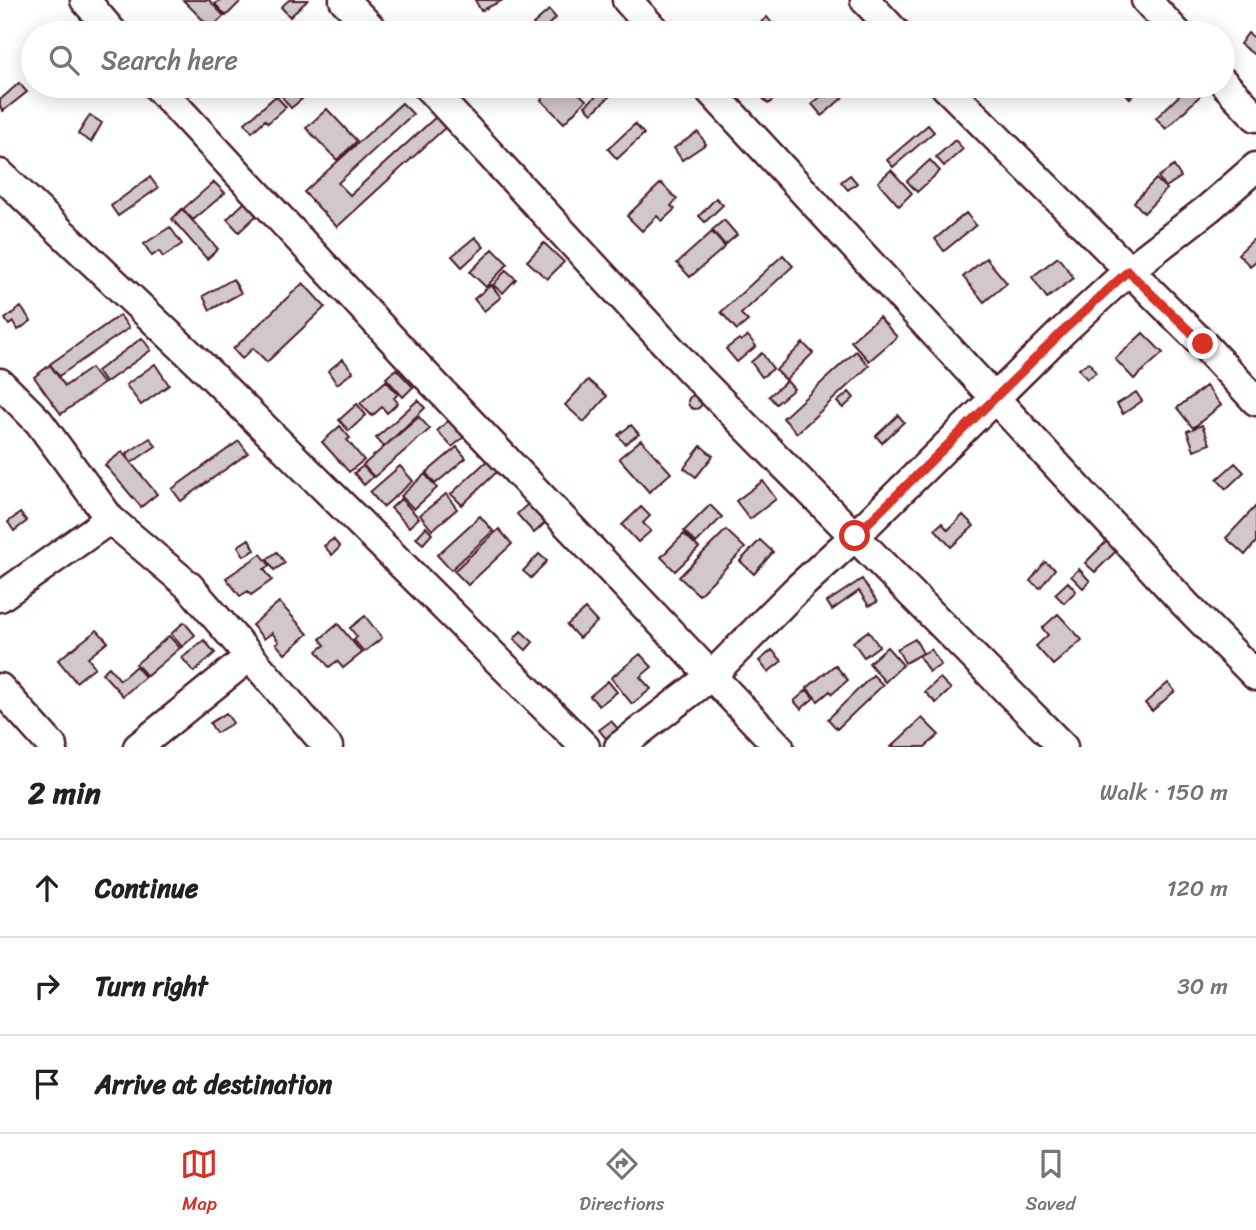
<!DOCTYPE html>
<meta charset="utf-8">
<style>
body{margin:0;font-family:Sriracha,sans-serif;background:#f2f2f2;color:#202124}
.stop{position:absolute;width:21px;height:21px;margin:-16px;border:5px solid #d93025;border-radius:50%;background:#fff}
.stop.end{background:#d93025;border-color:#fff;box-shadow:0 2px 7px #0008}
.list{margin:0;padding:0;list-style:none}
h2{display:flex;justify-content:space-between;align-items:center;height:91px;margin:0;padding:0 28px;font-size:30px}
h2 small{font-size:23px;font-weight:400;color:#757577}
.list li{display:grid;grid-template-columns:46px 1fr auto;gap:21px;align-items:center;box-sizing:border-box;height:98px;padding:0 28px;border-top:2px solid #e0e0e0}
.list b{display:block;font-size:26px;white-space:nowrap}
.list em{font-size:23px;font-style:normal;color:#757577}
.icon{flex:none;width:38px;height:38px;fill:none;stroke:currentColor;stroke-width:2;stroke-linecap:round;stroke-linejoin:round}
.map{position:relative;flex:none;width:1256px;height:747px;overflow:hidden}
.search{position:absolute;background:#fff;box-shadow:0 4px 18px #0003;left:21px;right:21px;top:21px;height:77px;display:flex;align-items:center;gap:18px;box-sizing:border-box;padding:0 24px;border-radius:38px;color:#757577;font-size:26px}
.sheet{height:385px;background:#fff}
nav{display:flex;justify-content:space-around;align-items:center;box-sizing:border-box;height:98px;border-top:2px solid #e0e0e0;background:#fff;font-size:19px;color:#757577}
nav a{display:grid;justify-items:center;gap:4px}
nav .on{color:#d93025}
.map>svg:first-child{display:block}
.building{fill:#d2c7cb;stroke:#4a1f2b;stroke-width:2}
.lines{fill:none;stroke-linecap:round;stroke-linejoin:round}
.minor-casing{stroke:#4a1f2b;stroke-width:33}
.minor{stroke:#fff;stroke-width:28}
.route{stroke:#d93025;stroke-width:9}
</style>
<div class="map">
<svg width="1256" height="747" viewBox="0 0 1256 747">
<rect width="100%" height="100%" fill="#fff"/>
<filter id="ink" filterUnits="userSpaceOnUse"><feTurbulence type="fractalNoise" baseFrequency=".0143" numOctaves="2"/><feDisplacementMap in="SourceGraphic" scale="14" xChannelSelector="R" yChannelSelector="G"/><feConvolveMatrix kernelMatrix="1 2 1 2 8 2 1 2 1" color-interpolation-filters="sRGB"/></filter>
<g filter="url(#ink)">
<path class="building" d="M 183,0 L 209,0 L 224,16 L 211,28 Z
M 220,0 L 242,0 L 226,16 L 215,4 Z
M 289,0 L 308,0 L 290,17 L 281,7 Z
M 475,0 L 503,0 L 481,11 Z
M 549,10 L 556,18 L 540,32 L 533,24 Z
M 767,17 L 775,27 L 768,33 L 749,33 Z
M 1248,33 L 1256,39 L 1256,56 L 1240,44 Z
M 19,83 L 27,92 L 3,111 L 0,107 L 0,100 Z
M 292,86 L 302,99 L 291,108 L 280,94 Z
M 554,86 L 571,86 L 586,100 L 564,123 L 541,100 Z
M 752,86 L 768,86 L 777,97 L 768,104 Z
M 833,86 L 847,86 L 851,90 L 822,116 L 812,104 Z
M 1118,86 L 1143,86 L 1130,98 Z
M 1189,86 L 1206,86 L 1208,88 L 1166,129 L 1156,118 Z
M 603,90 L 609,97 L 592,113 L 585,106 Z
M 276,96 L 286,107 L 268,123 L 265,120 L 252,132 L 245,123 Z
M 402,103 L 413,114 L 338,183 L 350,195 L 437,116 L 447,126 L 337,227 L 304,192 Z
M 327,109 L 357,141 L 337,160 L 306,128 Z
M 90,115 L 102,123 L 91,142 L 78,134 Z
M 635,124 L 644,134 L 617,159 L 608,149 Z
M 928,125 L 934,132 L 893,167 L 887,160 Z
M 698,132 L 706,144 L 682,160 L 674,148 Z
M 955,140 L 963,149 L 944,166 L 936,157 Z
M 930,160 L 940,171 L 917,192 L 907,181 Z
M 1174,166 L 1181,177 L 1166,187 L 1158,177 Z
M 891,170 L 912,193 L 899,206 L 878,182 Z
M 850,175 L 857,183 L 848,190 L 841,182 Z
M 150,177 L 158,188 L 118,216 L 111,206 Z
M 1156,179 L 1167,189 L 1144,213 L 1134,202 Z
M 214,182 L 225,193 L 193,220 L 183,209 Z
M 661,183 L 677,199 L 671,206 L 675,209 L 662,221 L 657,216 L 642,231 L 627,216 Z
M 716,198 L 723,205 L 705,222 L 699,216 Z
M 245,202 L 257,215 L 239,232 L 227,219 Z
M 182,209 L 218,249 L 207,259 L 172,219 Z
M 966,213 L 976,225 L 944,251 L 935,239 Z
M 724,220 L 737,235 L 725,245 L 712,230 Z
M 170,227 L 182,244 L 163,257 L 159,251 L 152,256 L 144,244 Z
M 712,232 L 725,247 L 690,277 L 677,263 Z
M 475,237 L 484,247 L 462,267 L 452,256 Z
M 1256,237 L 1256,261 L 1250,266 L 1238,254 Z
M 544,243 L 564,262 L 547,279 L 527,261 Z
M 493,249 L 508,264 L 486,287 L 470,272 Z
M 783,255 L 793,266 L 741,314 L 748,321 L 737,330 L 721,312 Z
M 1058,257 L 1074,278 L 1047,298 L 1032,277 Z
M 986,258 L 1007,283 L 984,302 L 963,277 Z
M 506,270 L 516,279 L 503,293 L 493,285 Z
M 233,279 L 241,293 L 210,310 L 203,296 Z
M 303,283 L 325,307 L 267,362 L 253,348 L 242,359 L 233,349 Z
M 491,285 L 501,297 L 484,311 L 474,299 Z
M 21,307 L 31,321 L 18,330 L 13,322 L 9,325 L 5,319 Z
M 120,315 L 129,328 L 59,376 L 50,364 Z
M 879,317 L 897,337 L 869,361 L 851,341 Z
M 1143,333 L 1163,353 L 1134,379 L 1115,359 Z
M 748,336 L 756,346 L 737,362 L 726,349 L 739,339 L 741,341 Z
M 142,338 L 151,350 L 105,383 L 97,371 Z
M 803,343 L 813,353 L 786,380 L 776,370 Z
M 856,351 L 869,366 L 797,433 L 783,418 Z
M 762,353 L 773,369 L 762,377 L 751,362 Z
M 343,359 L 353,372 L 337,384 L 328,371 Z
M 1089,362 L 1096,373 L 1087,379 L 1079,369 Z
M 155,364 L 169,385 L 141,405 L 126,385 Z
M 50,365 L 65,386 L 91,368 L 103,384 L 61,414 L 34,377 Z
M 396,369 L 413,387 L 403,397 L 386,378 Z
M 588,380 L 607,396 L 584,422 L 565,405 Z
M 386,381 L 398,394 L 394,398 L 398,403 L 387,413 L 382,407 L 372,416 L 360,403 Z
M 787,381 L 794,389 L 776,404 L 769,396 Z
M 1206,386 L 1221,405 L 1193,428 L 1177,408 Z
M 849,392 L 854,398 L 843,408 L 837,402 Z
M 1136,392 L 1142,401 L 1123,414 L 1117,404 Z
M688 402a7 7 0 1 1 14 0a7 7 0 1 1-14 0Z
M 418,400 L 425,408 L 384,447 L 376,438 Z
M 357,404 L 366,415 L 349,431 L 339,420 Z
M 898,415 L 904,422 L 882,443 L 876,436 Z
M 419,417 L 430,429 L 374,477 L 363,465 Z
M 449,420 L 464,437 L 452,447 L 437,431 Z
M 631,425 L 639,434 L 625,444 L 618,435 Z
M 1202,425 L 1210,444 L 1194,450 L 1187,431 Z
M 340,426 L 350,438 L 347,440 L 364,460 L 349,472 L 322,442 Z
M 150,438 L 156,446 L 131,463 L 126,454 Z
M 641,440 L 671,473 L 649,492 L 619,458 Z
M 239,441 L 248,453 L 181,501 L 172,489 Z
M 701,446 L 713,456 L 696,477 L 684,468 Z
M 457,447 L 466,458 L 435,484 L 426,473 Z
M 122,452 L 157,494 L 141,507 L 105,465 Z
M 491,457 L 501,468 L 462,505 L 451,494 Z
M 1235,463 L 1244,472 L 1226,489 L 1217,479 Z
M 363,466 L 373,477 L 364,485 L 354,473 Z
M 400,466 L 413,481 L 383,507 L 370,492 Z
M 425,474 L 437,488 L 414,509 L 401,496 Z
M 763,481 L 776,499 L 750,519 L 736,501 Z
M 446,494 L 457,509 L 432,530 L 420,515 Z
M 401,499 L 419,518 L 409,527 L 391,508 Z
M 528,504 L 545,523 L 534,533 L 517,514 Z
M 710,505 L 722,517 L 696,543 L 684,531 Z
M 1256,506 L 1256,542 L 1245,555 L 1226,538 Z
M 641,507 L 650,516 L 643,523 L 651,531 L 638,542 L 622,525 Z
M 20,513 L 27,521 L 14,531 L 8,522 Z
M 963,515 L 974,526 L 951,547 L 935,529 L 942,523 L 948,530 Z
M 480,516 L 493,531 L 451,570 L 437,555 Z
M 426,527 L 432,534 L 423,544 L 416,538 Z
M 499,529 L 512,544 L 468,585 L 454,571 Z
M 726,530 L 745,548 L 699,595 L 679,577 Z
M 684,534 L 699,548 L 675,571 L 661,557 Z
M 249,539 L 255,550 L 244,556 L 238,546 Z
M 333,539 L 340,547 L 332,555 L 324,546 Z
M 1109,539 L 1119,548 L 1095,572 L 1085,563 Z
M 760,540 L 773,552 L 754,574 L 740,561 Z
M 277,552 L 285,563 L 274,570 L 267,559 Z
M 261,554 L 270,566 L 264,569 L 272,580 L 251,595 L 248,591 L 240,596 L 226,578 Z
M 539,554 L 547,561 L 531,578 L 523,571 Z
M 1045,562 L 1055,569 L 1040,588 L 1030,581 Z
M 1079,569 L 1090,581 L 1083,588 L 1071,576 Z
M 862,579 L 877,602 L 869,606 L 859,591 L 832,610 L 827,602 Z
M 1068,582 L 1076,591 L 1064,603 L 1055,594 Z
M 279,602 L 308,634 L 285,654 L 276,644 L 279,642 L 272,633 L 264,639 L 252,625 Z
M 585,609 L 597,622 L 579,638 L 567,625 Z
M 1058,614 L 1082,640 L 1053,665 L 1036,646 L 1048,635 L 1042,628 Z
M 365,616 L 382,638 L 364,652 L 354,640 L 357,637 L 350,628 Z
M 184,622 L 195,635 L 182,647 L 171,634 Z
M 338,624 L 362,653 L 343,668 L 337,661 L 329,667 L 317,651 L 325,645 L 320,639 Z
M 97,630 L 108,642 L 88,658 L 95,667 L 76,682 L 58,660 Z
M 521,631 L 533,642 L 526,650 L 514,639 Z
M 868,631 L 879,646 L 864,657 L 853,642 Z
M 169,636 L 180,648 L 147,676 L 136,664 Z
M 915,639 L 923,653 L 905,663 L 897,649 Z
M 204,640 L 215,653 L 194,672 L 182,658 Z
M 887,647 L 903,665 L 885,682 L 869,663 Z
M 931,649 L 941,665 L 929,672 L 919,656 Z
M 772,650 L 782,661 L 768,672 L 759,661 Z
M 640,654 L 652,667 L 640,677 L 651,689 L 632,704 L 611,678 Z
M 835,665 L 848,680 L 832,694 L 830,691 L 818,701 L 807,688 Z
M 136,666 L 145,677 L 123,696 L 102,673 L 109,667 L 120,680 Z
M 873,675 L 883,685 L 837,729 L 828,719 Z
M 940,678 L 951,689 L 936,703 L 925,692 Z
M 608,681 L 617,692 L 599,706 L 590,696 Z
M 1168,683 L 1175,691 L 1152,711 L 1145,703 Z
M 807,690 L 814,698 L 801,709 L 794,701 Z
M 226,713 L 233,723 L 216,733 L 210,723 Z
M 922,718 L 939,735 L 925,747 L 891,747 Z
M 611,721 L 620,731 L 608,741 L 599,730 Z"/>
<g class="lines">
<g class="minor-casing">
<path id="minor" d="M 85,0 L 113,33
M 344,0 L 376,33
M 627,0 L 657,33
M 865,0 L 896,33
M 1146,0 L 1177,33
M 1223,82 L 1256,117
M 157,86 L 418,367 L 779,747
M 427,86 L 692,372 L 1063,747
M 706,86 L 1185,604 L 1256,676
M 945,86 L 1203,344 L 1256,401
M 0,174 L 199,363 L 585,747
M 0,383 L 39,422 L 110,519 L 189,586 L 328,747
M 0,597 L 110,519
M 0,688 L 53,747
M 138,747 L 249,657
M 619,747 L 711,676 L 795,591 L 855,536 L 1062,332 L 1128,271 L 1209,208 L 1256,167"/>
</g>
<use href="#minor" class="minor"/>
</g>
</g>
<g class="lines" filter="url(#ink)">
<path class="route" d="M 855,536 L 1062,332 L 1128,271 L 1203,344"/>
</g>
</svg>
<div class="stop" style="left:855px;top:536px"></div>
<div class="stop end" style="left:1203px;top:344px"></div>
<div class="search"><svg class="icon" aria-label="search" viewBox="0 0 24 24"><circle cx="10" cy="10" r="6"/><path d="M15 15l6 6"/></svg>Search here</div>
</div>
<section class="sheet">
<h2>2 min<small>Walk · 150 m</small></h2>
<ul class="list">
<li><svg class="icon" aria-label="ahead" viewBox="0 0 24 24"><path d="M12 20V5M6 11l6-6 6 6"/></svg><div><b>Continue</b></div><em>120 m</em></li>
<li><svg class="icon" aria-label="right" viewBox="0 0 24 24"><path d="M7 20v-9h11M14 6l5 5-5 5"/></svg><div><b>Turn right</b></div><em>30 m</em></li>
<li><svg class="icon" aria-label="arrive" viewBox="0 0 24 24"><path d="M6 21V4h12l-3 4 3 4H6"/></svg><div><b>Arrive at destination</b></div></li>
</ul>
</section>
<nav>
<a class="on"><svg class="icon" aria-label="map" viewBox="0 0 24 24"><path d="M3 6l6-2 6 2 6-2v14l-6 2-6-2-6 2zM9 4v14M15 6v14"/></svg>Map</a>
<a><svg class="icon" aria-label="directions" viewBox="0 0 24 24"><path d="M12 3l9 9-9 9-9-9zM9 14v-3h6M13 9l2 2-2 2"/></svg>Directions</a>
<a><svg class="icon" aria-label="saved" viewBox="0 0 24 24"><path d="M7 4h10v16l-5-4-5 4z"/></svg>Saved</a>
</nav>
